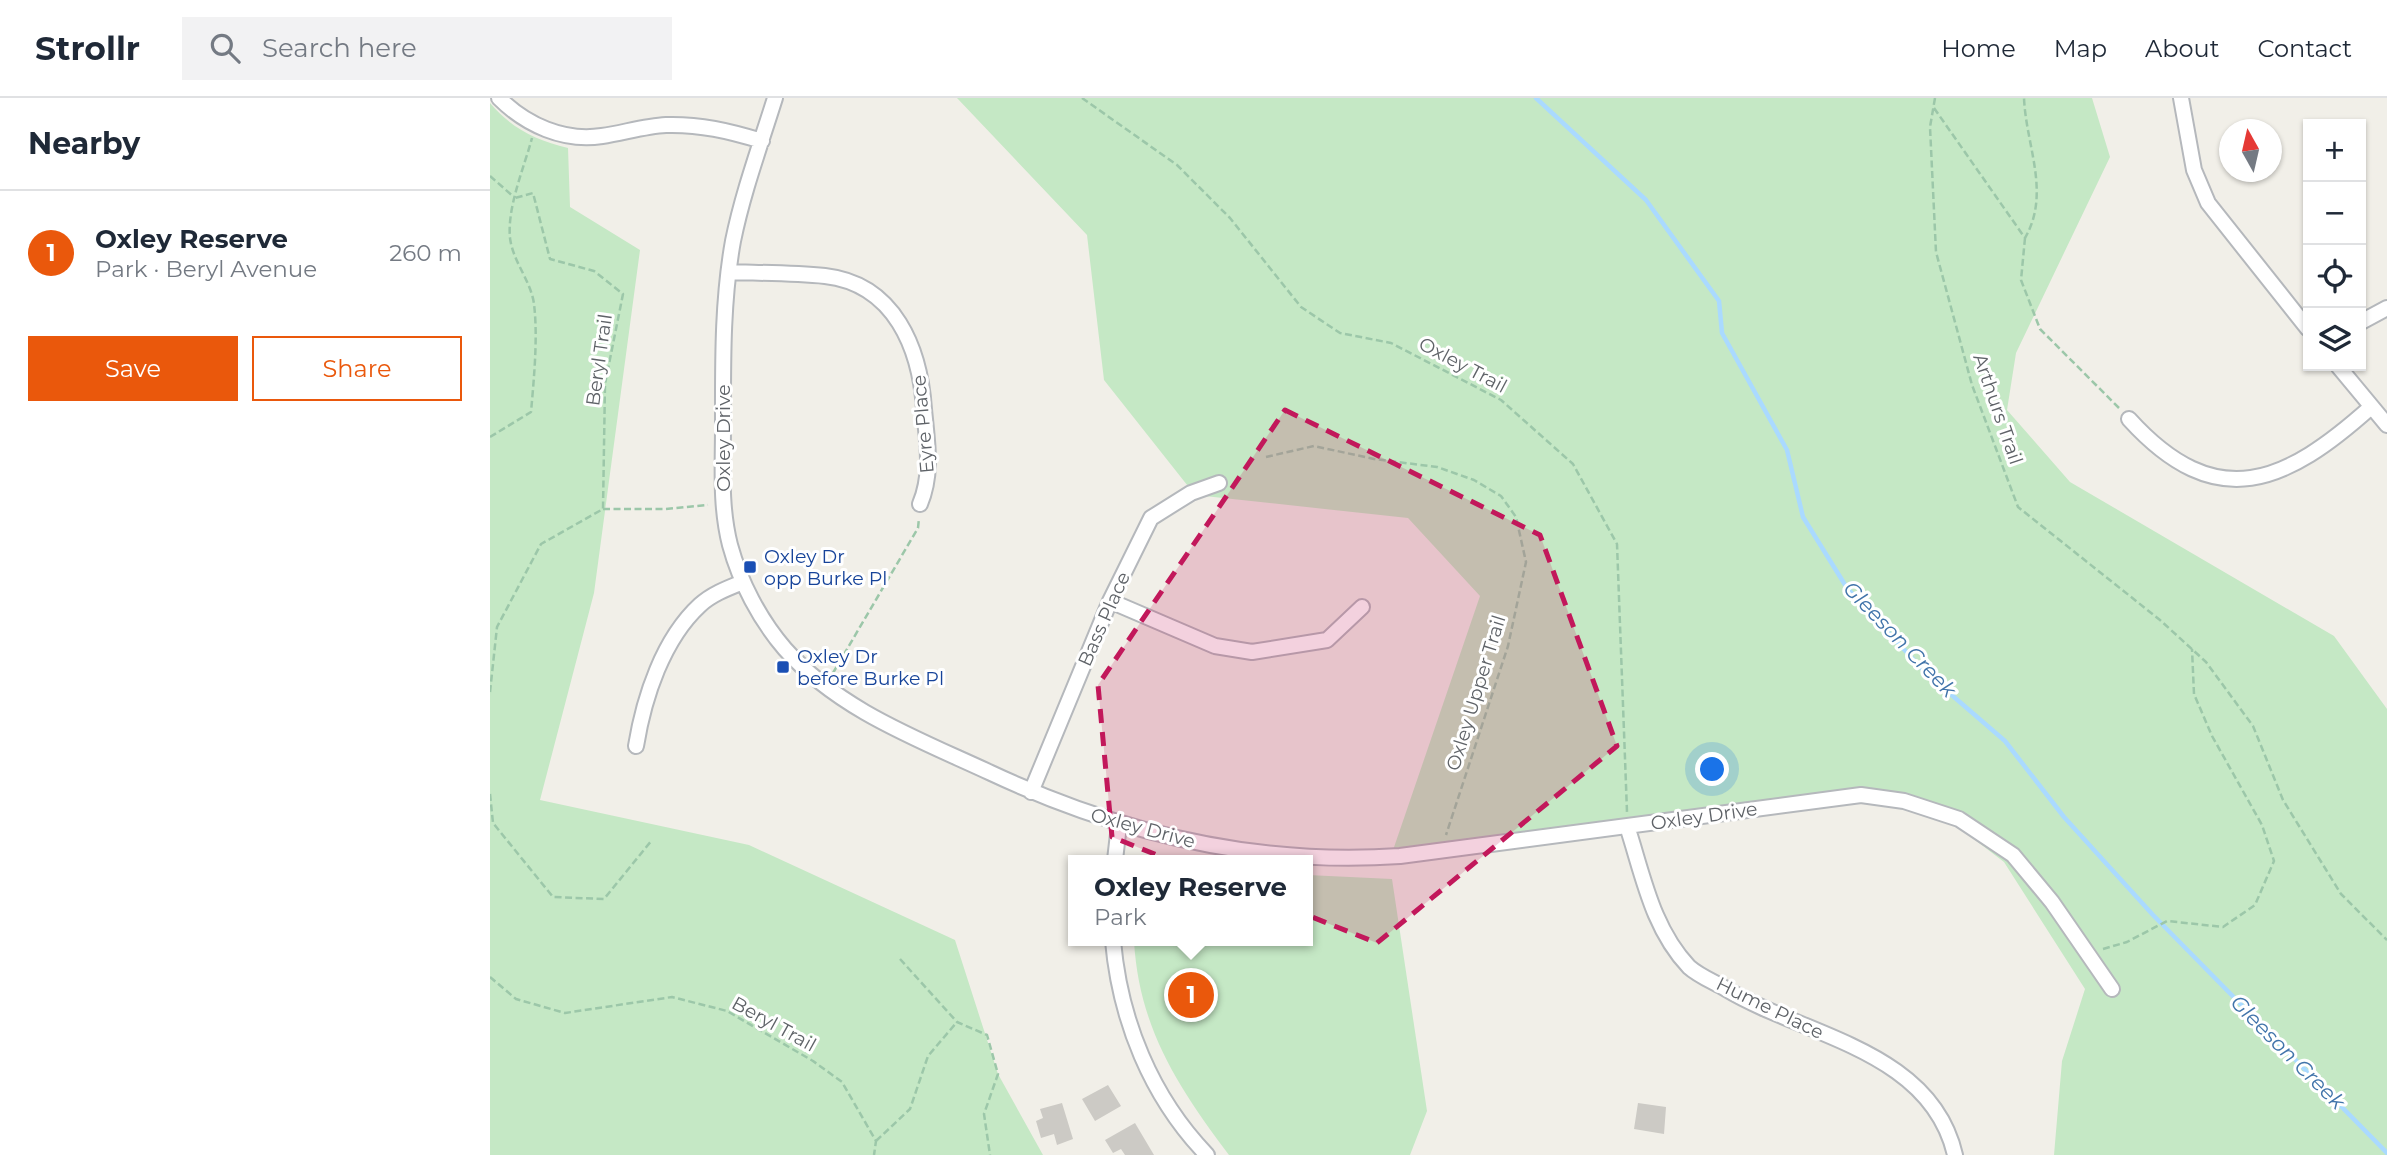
<!DOCTYPE html>
<meta charset="utf-8">
<style>
body{margin:0;font-family:Montserrat,sans-serif;background:#f2f2f3;color:#1f2937}
.controls{position:absolute;right:21px;top:21px;display:grid;overflow:hidden;border-radius:0px;box-shadow:0 2px 5px #0004}
.controls button{width:63px;height:63px;display:grid;place-items:center;padding:0;border:0;border-bottom:2px solid #e0e1e3;background:#fff;color:#1f2937;font:35px sans-serif}
.compass{position:absolute;left:1729px;top:21px;width:63px;height:63px;border-radius:50%;background:#fff;box-shadow:0 2px 5px #0004;rotate:352deg}
.you{position:absolute;left:1223px;top:672px;width:24px;height:24px;margin:-18px;border:5px solid #fff;border-radius:50%;background:#1a73e8;box-shadow:0 0 0 10px #1a73e833}
.badge{display:grid;place-items:center;width:46px;height:46px;border-radius:50%;background:#ea580c;color:#fff;font-size:23px;font-weight:700}
.pin{position:absolute;translate:-50% -50%;border:4px solid #fff;box-shadow:0 2px 7px #0006}
.popup{position:absolute;left:578px;top:757px;width:245px;height:91px;box-sizing:border-box;display:grid;place-content:center;border-radius:0px;background:#fff;filter:drop-shadow(0 2px 5px #0005);font-size:23px;white-space:nowrap;color:#747a83}
.popup b{font-size:26px;color:#1f2937}
.popup::after{content:'';position:absolute;left:50%;top:100%;margin-left:-14px;border:14px solid transparent;border-top-color:#fff}
.list{margin:0;padding:0;list-style:none}
h2{display:flex;justify-content:space-between;align-items:center;height:91px;margin:0;padding:0 28px;font-size:30px}
h2 small{font-size:23px;font-weight:400;color:#747a83}
.list li{display:grid;grid-template-columns:46px 1fr auto;gap:21px;align-items:center;box-sizing:border-box;height:126px;padding:0 28px;border-top:2px solid #e0e1e3}
.list b{display:block;font-size:26px;white-space:nowrap}
.list p{margin:0;font-size:23px;white-space:nowrap;color:#747a83}
.list em{font-size:23px;font-style:normal;color:#747a83}
.actions{display:flex;gap:14px;padding:21px 28px}
.actions a{flex:1;padding:16px 0;border:2px solid #ea580c;border-radius:0px;text-align:center;font-size:24px;color:#ea580c}
.actions .main{background:#ea580c;color:#fff}
.icon{flex:none;width:38px;height:38px;fill:none;stroke:currentColor;stroke-width:2;stroke-linecap:round;stroke-linejoin:round}
.map{position:relative;flex:none;width:1897px;height:1057px;overflow:hidden}
header{display:flex;align-items:center;gap:42px;box-sizing:border-box;height:98px;padding:0 35px;background:#fff;border-bottom:2px solid #e0e1e3}
header strong{font-size:33px}
nav{display:flex;gap:38px;margin-inline-start:auto;font-size:24px}
.search{width:490px;height:63px;background:#f2f2f3;display:flex;align-items:center;gap:18px;box-sizing:border-box;padding:0 24px;border-radius:0px;color:#747a83;font-size:26px}
main{display:flex}
aside{flex:1;background:#fff}
.map>svg:first-child{display:block}
.green{fill:#c5e8c5}
.lines{fill:none;stroke-linecap:round;stroke-linejoin:round}
.stream{stroke:#aadaff;stroke-width:4.5}
.building{fill:#cccac5}
.minor-casing{stroke:#b5b8bc;stroke-width:18}
.path{stroke:#9cc7a9;stroke-width:2.5;stroke-dasharray:7 3.5;stroke-linecap:butt}
.minor{stroke:#fff;stroke-width:14}
.marked{fill:#c2185b;fill-opacity:0.2;stroke:#c2185b;stroke-width:5;stroke-dasharray:14 9;stroke-linejoin:round}
.transit-dot{fill:#1a4fb4;stroke:#fff;stroke-width:2.5}
.labels{text-anchor:middle;dominant-baseline:central;stroke-width:6;stroke-linejoin:round;paint-order:stroke}
.street-label{font-size:19px;fill:#5f6368;stroke:#fff}
.transit-label{font-size:19px;fill:#164399;stroke:#fff;text-anchor:start}
.water-label{font-size:21px;font-style:italic;fill:#4174aa;stroke:#fff}
</style>
<header>
<strong>Strollr</strong>
<div class="search"><svg class="icon" aria-label="search" viewBox="0 0 24 24"><circle cx="10" cy="10" r="6"/><path d="M15 15l6 6"/></svg>Search here</div>
<nav><a>Home</a><a>Map</a><a>About</a><a>Contact</a></nav>
</header>
<main>
<aside>
<h2>Nearby<small></small></h2>
<ul class="list">
<li><span class="badge">1</span><div><b>Oxley Reserve</b><p>Park · Beryl Avenue</p></div><em>260 m</em></li>
</ul>
<div class="actions"><a class="main">Save</a><a>Share</a></div>
</aside>
<div class="map">
<svg width="1897" height="1057" viewBox="0 0 1897 1057">
<rect width="100%" height="100%" fill="#f1efe8"/>
<path class="green" d="M 467,0 L 1602,0 L 1620,59 L 1526,255 L 1517,312 L 1580,384 L 1844,538 L 1897,611 L 1897,1057 L 1564,1057 L 1572,963 L 1595,891 L 1514,764 L 1459,722 L 1379,696 L 901,758 L 990,498 L 918,420 L 705,397 L 614,282 L 597,137 Z
M 0,5 C 22,31 46,42 78,50 L 80,109 L 150,152 L 104,495 L 50,702 L 259,747 L 465,842 L 508,976 L 553,1057 L 0,1057 Z
M 818,777 L 902,781 L 937,1013 L 920,1057 L 739,1057 C 688,989 649,930 644,843 L 818,843 Z"/>
<g class="lines">
<path class="stream" d="M 1046,0 L 1156,102 L 1229,203 L 1232,235 L 1297,352 L 1313,419 L 1357,490 L 1435,574 L 1515,643 L 1574,719 L 1663,817 L 1897,1055"/>
</g>
<path class="building" d="M 618,987 L 631,1008 L 605,1023 L 592,1001 Z
M 572,1005 L 583,1041 L 567,1047 L 564,1036 L 551,1040 L 546,1023 L 553,1020 L 550,1011 Z
M 1148,1005 L 1176,1009 L 1174,1036 L 1144,1031 Z
M 645,1025 L 664,1057 L 635,1057 L 631,1051 L 623,1055 L 615,1042 Z"/>
<g class="lines">
<g class="minor-casing">
<path id="minor" d="M 9,0 C 36,27 74,44 112,38 C 133,35 155,28 176,27 C 210,26 239,33 272,43
M 285,0 C 270,48 253,94 243,143 C 232,204 233,267 233,329 C 233,369 230,408 240,447 C 250,484 270,522 295,551 C 349,612 428,641 501,675 C 629,735 767,768 910,758 L 1371,697 L 1414,703 L 1469,721 L 1523,757 L 1562,804 L 1622,891
M 1691,0 L 1704,72 L 1718,105 L 1818,231
M 239,174 C 271,175 303,175 335,178 C 405,186 430,251 434,311 C 437,344 443,375 430,406
M 1871,224 L 1897,210
M 1848,268 L 1897,327
M 1639,321 C 1727,418 1796,385 1881,309
M 620,503 L 725,548 L 762,554 L 837,542 L 872,509
M 146,648 C 154,599 173,541 210,507 C 222,496 238,490 253,484
M 541,694 L 620,503 L 661,420 L 701,395 L 729,385
M 1137,728 C 1153,777 1162,830 1199,869 C 1209,878 1224,884 1236,891 C 1314,938 1441,952 1465,1057
M 625,762 L 629,727
M 623,843 C 630,922 661,999 717,1057"/>
</g>
<path class="path" d="M 592,0 L 687,67 L 740,120 L 811,209 L 850,235 L 901,245 L 1011,302 L 1083,366 L 1127,446 L 1137,714
M 1445,0 L 1440,29 L 1446,154 L 1482,287 L 1528,409 L 1670,522 L 1716,564 L 1763,628 L 1793,702 L 1851,796 L 1897,842
M 1444,10 L 1535,140 C 1561,95 1536,48 1534,0
M 0,78 L 25,100
M 1535,140 L 1531,182 L 1550,231 L 1629,310
M 0,339 L 41,314 C 44,280 48,239 44,206 C 41,183 23,164 20,140 C 17,109 34,70 42,40
M 776,359 L 824,348 L 884,361 L 947,369 L 984,382 L 1011,398 L 1026,419 L 1036,464 L 1018,548 L 956,737
M 113,411 L 176,411 L 218,407
M 343,575 L 428,430 L 429,420
M 0,594 L 7,529 L 51,446 L 113,411 L 115,286 L 133,196 L 104,173 L 60,161 L 43,95 L 25,100
M 0,696 L 3,725 L 63,799 L 114,801 L 162,742
M 1613,851 L 1637,844 L 1677,823 L 1733,829 L 1765,807 L 1784,763 L 1772,727 L 1722,638 L 1704,596 L 1702,551
M 410,861 L 467,924 L 497,937 L 508,976 L 494,1016 L 500,1057
M 0,879 L 26,901 L 75,915 L 182,899 L 237,913 L 323,963 L 352,984 L 386,1043 L 384,1057
M 386,1043 L 420,1011 L 438,958 L 467,924"/>
<use href="#minor" class="minor"/>
</g>
<path class="marked" d="M 795,312 L 1050,437 L 1127,648 L 887,845 L 622,739 L 608,587 Z"/>
<g class="transit-dot">
<rect x="253" y="462" width="14" height="14" rx="3.5"/>
<rect x="286" y="562" width="14" height="14" rx="3.5"/>
</g>
<g class="labels">
<g class="street-label">
<text transform="translate(109 262) rotate(-82)">Beryl Trail</text>
<text transform="translate(973 267) rotate(28)">Oxley Trail</text>
<text transform="translate(1508 311) rotate(71)">Arthurs Trail</text>
<text transform="translate(433 326) rotate(-95)">Eyre Place</text>
<text transform="translate(233 340) rotate(-90)">Oxley Drive</text>
<text transform="translate(614 521) rotate(-66)">Bass Place</text>
<text transform="translate(986 595) rotate(-73)">Oxley Upper Trail</text>
<text transform="translate(1214 718) rotate(-8)">Oxley Drive</text>
<text transform="translate(653 730) rotate(15)">Oxley Drive</text>
<text transform="translate(1280 910) rotate(26)">Hume Place</text>
<text transform="translate(284 926) rotate(29)">Beryl Trail</text>
</g>
<g class="transit-label">
<text x="274" y="458">Oxley Dr<tspan x="274" dy="22">opp Burke Pl</tspan></text>
<text x="307" y="558">Oxley Dr<tspan x="307" dy="22">before Burke Pl</tspan></text>
</g>
<g class="water-label">
<text transform="translate(1410 541) rotate(46)">Gleeson Creek</text>
<text transform="translate(1798 954) rotate(45)">Gleeson Creek</text>
</g>
</g>
</svg>
<div class="controls">
<button>+</button>
<button>−</button>
<button><svg class="icon" aria-label="locate" viewBox="0 0 24 24"><circle cx="12" cy="12" r="6"/><path d="M12 2v4M12 18v4M2 12h4M18 12h4"/></svg></button>
<button><svg class="icon" aria-label="layers" viewBox="0 0 24 24"><path d="M12 4l9 5-9 5-9-5zM3 14l9 5 9-5"/></svg></button>
</div>
<svg class="compass" viewBox="-18 -18 36 36"><path d="M0-13l5 13h-10z" fill="#e53935"/><path d="M0 13l5-13h-10z" fill="#747a83"/></svg>
<div class="you"></div>
<div class="pin badge" style="left:701px;top:897px">1</div>
<div class="popup"><b>Oxley Reserve</b>Park</div>
</div>
</main>
